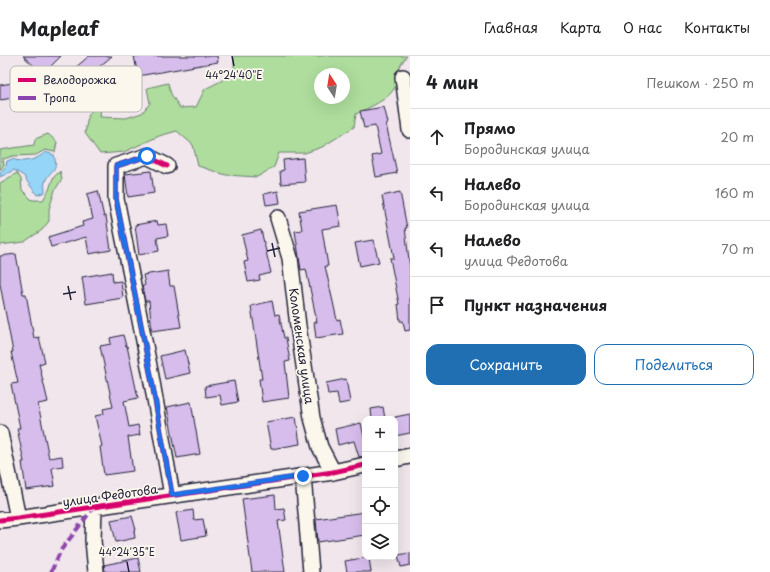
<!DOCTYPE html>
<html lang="ru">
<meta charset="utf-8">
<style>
body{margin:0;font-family:"Playpen Sans",sans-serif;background:#f6f6f6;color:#202124}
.controls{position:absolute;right:12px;bottom:12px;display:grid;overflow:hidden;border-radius:8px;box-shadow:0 4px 16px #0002}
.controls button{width:36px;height:36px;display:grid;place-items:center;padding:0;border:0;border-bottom:1px solid #e0e0e0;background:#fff;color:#202124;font:20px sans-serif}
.compass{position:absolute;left:314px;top:12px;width:36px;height:36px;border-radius:50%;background:#fff;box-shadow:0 4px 16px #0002;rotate:348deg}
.stop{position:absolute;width:12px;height:12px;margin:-9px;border:3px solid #1a73e8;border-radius:50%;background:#fff}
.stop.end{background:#1a73e8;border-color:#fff;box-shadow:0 1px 4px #0008}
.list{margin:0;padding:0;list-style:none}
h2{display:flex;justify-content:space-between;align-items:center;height:52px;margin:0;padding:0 16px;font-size:17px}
h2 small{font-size:13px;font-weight:400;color:#757577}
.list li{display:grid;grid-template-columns:26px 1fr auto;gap:12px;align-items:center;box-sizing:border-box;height:56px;padding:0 16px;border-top:1px solid #e0e0e0}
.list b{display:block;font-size:15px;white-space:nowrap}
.list p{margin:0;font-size:13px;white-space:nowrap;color:#757577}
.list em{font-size:13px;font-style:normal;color:#757577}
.actions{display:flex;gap:8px;padding:12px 16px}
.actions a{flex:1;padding:9px 0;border:1px solid #1f6fb2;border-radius:12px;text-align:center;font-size:14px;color:#1f6fb2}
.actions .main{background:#1f6fb2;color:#fff}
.icon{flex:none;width:22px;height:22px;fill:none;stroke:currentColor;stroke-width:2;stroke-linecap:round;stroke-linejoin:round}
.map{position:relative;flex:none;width:410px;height:516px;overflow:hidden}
header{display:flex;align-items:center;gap:24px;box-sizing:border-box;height:56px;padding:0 20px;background:#fff;border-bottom:1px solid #e0e0e0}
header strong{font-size:19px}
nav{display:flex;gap:22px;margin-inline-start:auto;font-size:14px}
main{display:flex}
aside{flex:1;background:#fff}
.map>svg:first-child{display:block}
.green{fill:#aedd9d;stroke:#68806c;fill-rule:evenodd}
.water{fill:#95d5f7;stroke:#678dac}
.building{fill:#d7bdec;stroke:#22223b}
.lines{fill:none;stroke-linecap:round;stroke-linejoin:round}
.minor-casing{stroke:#22223b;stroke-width:18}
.minor{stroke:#fbf7ec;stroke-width:15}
.quiet{stroke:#8e44ad;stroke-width:4;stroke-dasharray:8 4;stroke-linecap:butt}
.cycleway-casing{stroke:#fbf7ec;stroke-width:8}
.cycleway{stroke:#d6006c;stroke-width:5}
.route{stroke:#1a73e8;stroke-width:5}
.ticks{fill:none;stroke:#22223b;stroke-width:1.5}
.labels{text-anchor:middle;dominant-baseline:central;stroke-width:3.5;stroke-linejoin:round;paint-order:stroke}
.street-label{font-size:12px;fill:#22223b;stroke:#fbf7ec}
.key{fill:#fbf7ec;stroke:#bab7b7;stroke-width:1}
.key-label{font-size:11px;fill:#22223b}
.ticks-label{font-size:10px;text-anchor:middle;fill:#22223b;stroke:#fbf7ec;stroke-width:3.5;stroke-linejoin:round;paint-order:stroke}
</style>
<header>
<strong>Mapleaf</strong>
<nav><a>Главная</a><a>Карта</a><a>О нас</a><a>Контакты</a></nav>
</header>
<main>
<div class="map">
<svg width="410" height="516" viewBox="0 0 410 516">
<rect width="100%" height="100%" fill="#f0e6ec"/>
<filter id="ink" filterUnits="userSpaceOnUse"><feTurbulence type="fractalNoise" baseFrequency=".025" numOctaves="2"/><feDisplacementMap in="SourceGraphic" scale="8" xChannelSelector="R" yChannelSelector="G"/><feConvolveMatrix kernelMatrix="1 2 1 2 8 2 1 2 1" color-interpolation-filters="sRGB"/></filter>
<g filter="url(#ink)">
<path class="green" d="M 234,0 L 407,0 C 397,11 400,16 396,29 C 390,44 369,51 356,58 L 354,71 L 322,91 L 305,97 L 279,97 L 274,111 L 257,121 L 226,119 L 198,110 L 193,89 L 177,75 L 159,80 L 124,96 L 100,98 L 85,77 L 88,60 L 93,52 L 87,45 L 91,32 L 98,33 L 108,45 L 101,51 L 100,61 L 126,62 L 142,57 L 150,47 L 147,32 L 168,27 L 171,38 L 180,52 L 196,51 L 205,33 L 221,25 L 234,15 ZM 320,18 L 344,18 L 344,42 L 320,42 Z
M 48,78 L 57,86 L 55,96 L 45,94 L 36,99 L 13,100 L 3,103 L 4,109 L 0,114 L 0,94 L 34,89 L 35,83 Z
M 60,115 L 62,123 L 55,134 L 49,153 L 49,165 L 42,174 L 24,186 L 0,189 L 0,127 L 17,117 L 21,123 L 22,134 L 32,144 L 43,144 L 49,134 L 53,122 Z"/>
<path class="water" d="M 45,96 L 54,99 C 59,117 50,112 45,126 C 44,129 45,133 45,136 L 37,139 C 33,132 27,127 24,120 L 14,114 L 0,121 L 0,117 L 6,110 L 7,105 L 12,103 C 22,107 37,105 45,96 Z"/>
<path class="building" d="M 23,0 L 61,0 L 43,18 Z
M 89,0 L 112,0 L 74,32 L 47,36 Z
M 134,0 L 217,0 L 218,6 L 138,20 Z
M 38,23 L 28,33 L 33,39 L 0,44 L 0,29 Z
M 384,51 L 388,67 L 386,68 L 397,117 L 376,121 L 372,100 L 381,98 L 375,70 L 364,72 L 360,55 Z
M 303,102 L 305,126 L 281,128 L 280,115 L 284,114 L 283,104 Z
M 151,115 L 154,137 L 128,141 L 125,118 Z
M 98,135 L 104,161 L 106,160 L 111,194 L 89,198 L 86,181 L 51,191 L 48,181 L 83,170 L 82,166 L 93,163 L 87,138 Z
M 278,135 L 280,147 L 266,149 L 264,138 Z
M 400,136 L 407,172 L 405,172 L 410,212 L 410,274 L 405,275 L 403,265 L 400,265 L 398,248 L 399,248 L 390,202 L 394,202 L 382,140 Z
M 337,149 L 341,170 L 322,173 L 328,210 L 325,210 L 337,264 L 340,263 L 343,278 L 316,282 L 314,266 L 317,266 L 306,213 L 301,214 L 295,175 L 302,174 L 299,155 Z
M 157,165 L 158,169 L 166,168 L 168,180 L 157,182 L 159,195 L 139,199 L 135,169 Z
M 261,174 L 271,217 L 259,220 L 260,224 L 248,226 L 244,206 L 248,205 L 242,179 Z
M 373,184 L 379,206 L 360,210 L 355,187 Z
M 16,198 L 23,238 L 26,238 L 34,282 L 39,281 L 45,306 L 39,308 L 48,346 L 38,348 L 49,402 L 62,400 L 63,410 L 52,412 L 55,430 L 26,434 L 22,406 L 24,406 L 17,372 L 20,372 L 11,328 L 18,327 L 11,296 L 13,296 L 0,228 L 0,200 Z
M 168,215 L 170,230 L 174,230 L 181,271 L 152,275 L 149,245 L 145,245 L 142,231 L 145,229 L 143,219 Z
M 112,216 L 113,226 L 121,225 L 123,242 L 86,248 L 82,221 Z
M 272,245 L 275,259 L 279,258 L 284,282 L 286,282 L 290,305 L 285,306 L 289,342 L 262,346 L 259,323 L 262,323 L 251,250 Z
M 123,279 L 126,290 L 127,290 L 138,342 L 124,345 L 129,371 L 138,369 L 140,379 L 128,381 L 133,415 L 104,419 L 100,391 L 102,390 L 95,360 L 104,358 L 103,353 L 113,351 L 100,290 L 111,288 L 110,282 Z
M 185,294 L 190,317 L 165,323 L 160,300 Z
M 346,323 L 350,346 L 339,348 L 337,337 L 328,338 L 326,327 Z
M 234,325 L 238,346 L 222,349 L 220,339 L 206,341 L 205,330 Z
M 191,346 L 200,398 L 177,402 L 167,351 Z
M 383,351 L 385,363 L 372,363 L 371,353 Z
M 410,358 L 410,377 L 395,380 L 395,361 Z
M 296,361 L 300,388 L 271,393 L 266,366 Z
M 361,367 L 365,385 L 365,400 L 359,401 L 354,385 L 338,389 L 335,373 Z
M 275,439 L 276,453 L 284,452 L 286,464 L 278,465 L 285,516 L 252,516 L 242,443 Z
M 193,454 L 194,464 L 203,463 L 206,480 L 181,484 L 176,457 Z
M 365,456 L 365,479 L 318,486 L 316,463 Z
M 132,460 L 136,474 L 134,475 L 135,482 L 116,486 L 111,464 Z
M 410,497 L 410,509 L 401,511 L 398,499 Z
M 369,501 L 371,516 L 347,516 L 345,505 Z
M 138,502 L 141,516 L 105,516 L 104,509 Z"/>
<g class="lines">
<g class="minor-casing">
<path id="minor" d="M 403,21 L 410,74
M 167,110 L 147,100 L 116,110 L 116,143 L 150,315 L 172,439
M 278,162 L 290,202 L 298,270 L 312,362 L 320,391 L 333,416
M 0,377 L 18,462
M 395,403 L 410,400
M 303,420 L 311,516
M 94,451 L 93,484 L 96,516
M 0,464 L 18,462 L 333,416 L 365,409"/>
</g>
<use href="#minor" class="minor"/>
<path class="quiet" d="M 51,516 L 61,494 L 94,451"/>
<g class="cycleway-casing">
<path id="cycleway" d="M 167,110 L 147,100 L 116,110 L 116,143 L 150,315 L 172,439
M 0,464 L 18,462 L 333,416 L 365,409"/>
</g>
<use href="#cycleway" class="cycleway"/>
</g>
</g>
<g class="lines" filter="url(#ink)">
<path class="route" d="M 147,100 L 116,110 L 116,143 L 150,315 L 172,439 L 303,420"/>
</g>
<path class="ticks" d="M 232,0 L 234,10M 272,187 L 275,201M 267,195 L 280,192M 68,230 L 71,244M 63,238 L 76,236M 127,506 L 129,516"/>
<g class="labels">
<g class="street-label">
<text transform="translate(302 290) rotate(82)">Коломенская улица</text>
<text transform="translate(110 439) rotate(-8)">улица Федотова</text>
</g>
</g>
<rect x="10" y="10" width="132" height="46" rx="6" class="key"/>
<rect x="18" y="22" width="18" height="4" fill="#d6006c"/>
<rect x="18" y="40" width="18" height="4" fill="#8e44ad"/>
<g class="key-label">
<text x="43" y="28">Велодорожка</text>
<text x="43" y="46">Тропа</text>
</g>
<g class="ticks-label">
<text x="234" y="23">44°24'40"E</text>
<text x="127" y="500">44°24'35"E</text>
</g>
</svg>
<div class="controls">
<button>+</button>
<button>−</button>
<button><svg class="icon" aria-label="locate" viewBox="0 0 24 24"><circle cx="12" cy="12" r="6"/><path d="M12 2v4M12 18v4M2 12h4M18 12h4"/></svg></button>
<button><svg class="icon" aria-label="layers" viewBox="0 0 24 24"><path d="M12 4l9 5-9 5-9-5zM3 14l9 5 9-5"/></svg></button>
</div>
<svg class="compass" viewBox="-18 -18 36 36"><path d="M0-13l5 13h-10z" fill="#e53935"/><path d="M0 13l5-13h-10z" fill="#757577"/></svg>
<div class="stop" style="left:147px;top:100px"></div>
<div class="stop end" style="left:303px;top:420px"></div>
</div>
<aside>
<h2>4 мин<small>Пешком · 250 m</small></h2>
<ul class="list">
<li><svg class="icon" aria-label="ahead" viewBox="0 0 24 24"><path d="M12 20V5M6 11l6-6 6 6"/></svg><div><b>Прямо</b><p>Бородинская улица</p></div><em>20 m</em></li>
<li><svg class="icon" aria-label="left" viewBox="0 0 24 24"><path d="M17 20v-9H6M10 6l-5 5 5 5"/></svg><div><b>Налево</b><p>Бородинская улица</p></div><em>160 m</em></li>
<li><svg class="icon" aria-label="left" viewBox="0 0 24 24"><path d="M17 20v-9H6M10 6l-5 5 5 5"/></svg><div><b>Налево</b><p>улица Федотова</p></div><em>70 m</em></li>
<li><svg class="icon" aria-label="arrive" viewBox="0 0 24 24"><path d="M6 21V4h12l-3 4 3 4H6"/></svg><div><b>Пункт назначения</b></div></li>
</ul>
<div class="actions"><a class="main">Сохранить</a><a>Поделиться</a></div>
</aside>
</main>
